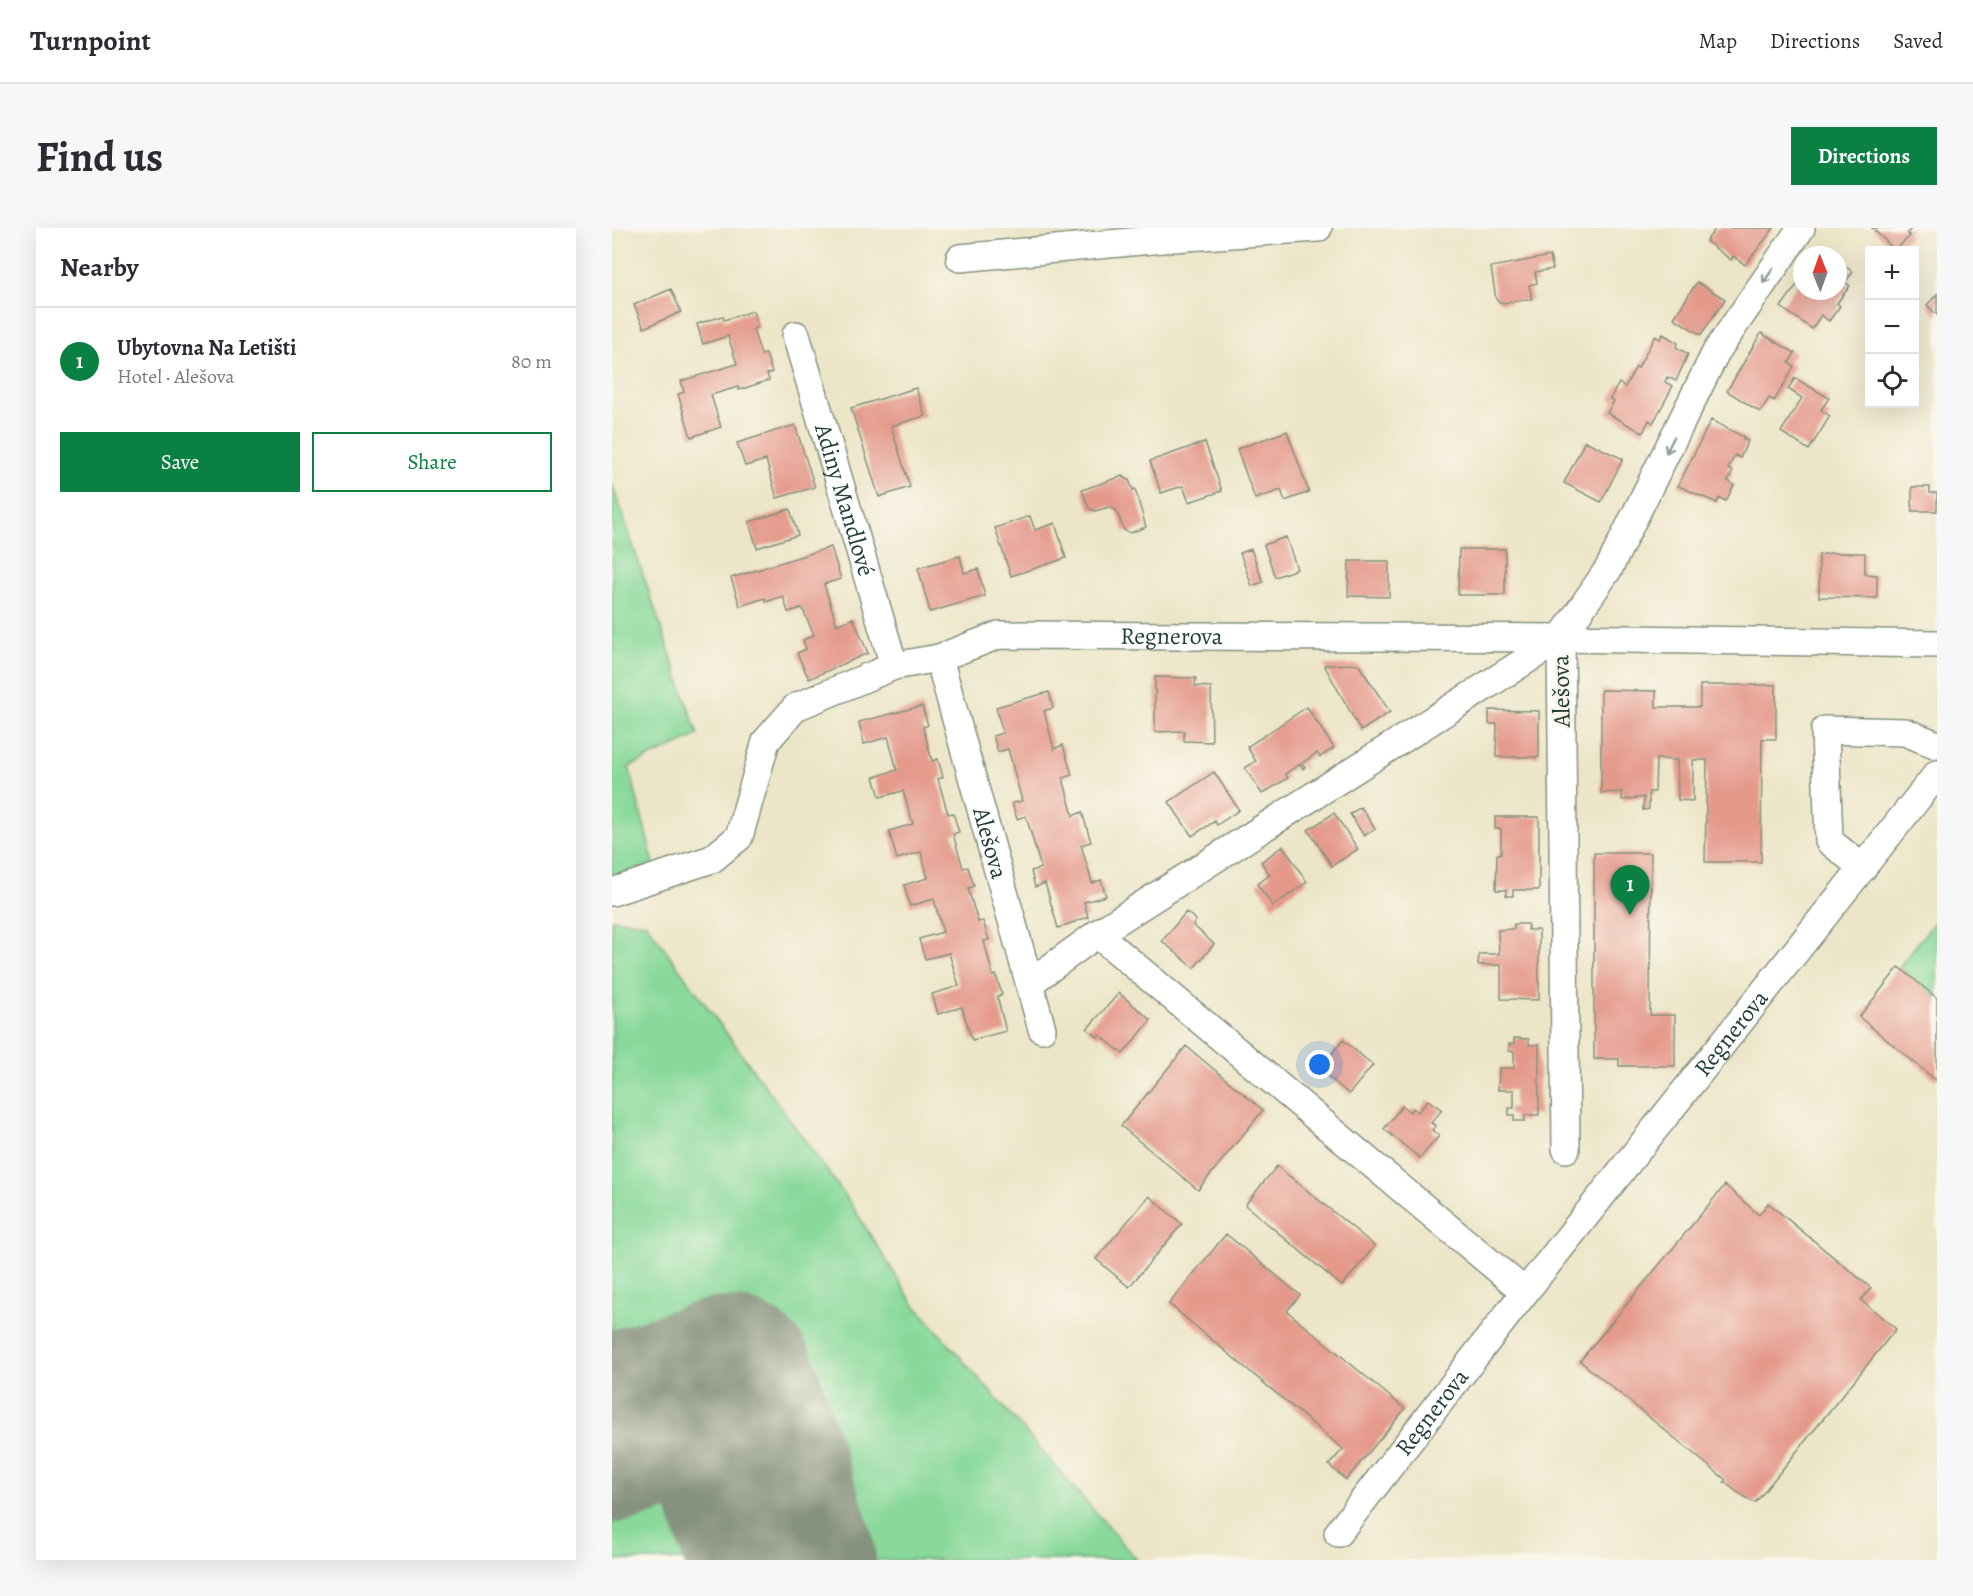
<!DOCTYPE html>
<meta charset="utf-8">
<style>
body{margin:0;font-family:Alegreya,serif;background:#f7f7f7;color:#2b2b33}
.controls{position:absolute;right:18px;top:18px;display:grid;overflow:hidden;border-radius:0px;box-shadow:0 6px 24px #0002}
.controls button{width:54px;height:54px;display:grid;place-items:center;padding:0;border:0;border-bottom:2px solid #e1e1e2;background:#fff;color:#2b2b33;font:30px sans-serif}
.compass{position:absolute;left:1181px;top:18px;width:54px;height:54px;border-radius:50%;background:#fff;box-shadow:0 6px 24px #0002;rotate:359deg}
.you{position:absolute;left:708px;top:837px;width:21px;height:21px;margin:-15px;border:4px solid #fff;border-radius:50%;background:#1a73e8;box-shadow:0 0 0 9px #1a73e833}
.badge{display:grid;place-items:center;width:39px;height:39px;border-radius:50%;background:#0b8043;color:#fff;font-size:20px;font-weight:700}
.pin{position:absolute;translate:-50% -50px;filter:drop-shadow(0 2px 3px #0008)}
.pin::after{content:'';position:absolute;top:32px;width:21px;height:18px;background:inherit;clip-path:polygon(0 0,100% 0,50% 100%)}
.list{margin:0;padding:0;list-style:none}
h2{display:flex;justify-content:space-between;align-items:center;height:78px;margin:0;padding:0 24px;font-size:26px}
h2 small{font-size:20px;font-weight:400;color:#7c7c81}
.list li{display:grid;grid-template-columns:39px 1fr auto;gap:18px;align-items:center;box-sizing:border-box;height:108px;padding:0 24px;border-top:2px solid #e1e1e2}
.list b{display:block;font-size:22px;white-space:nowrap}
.list p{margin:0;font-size:20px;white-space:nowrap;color:#7c7c81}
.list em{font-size:20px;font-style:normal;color:#7c7c81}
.actions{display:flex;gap:12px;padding:18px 24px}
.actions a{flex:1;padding:14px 0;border:2px solid #0b8043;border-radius:0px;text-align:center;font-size:21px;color:#0b8043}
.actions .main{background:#0b8043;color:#fff}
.icon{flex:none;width:33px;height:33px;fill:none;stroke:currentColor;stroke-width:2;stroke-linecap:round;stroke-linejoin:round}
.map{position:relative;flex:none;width:1325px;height:1332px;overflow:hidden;border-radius:0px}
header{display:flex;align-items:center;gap:36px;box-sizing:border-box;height:84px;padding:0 30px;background:#fff;border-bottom:2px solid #e1e1e2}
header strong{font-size:28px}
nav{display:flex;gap:33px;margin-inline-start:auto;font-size:21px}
.intro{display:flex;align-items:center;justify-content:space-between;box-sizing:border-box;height:144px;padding:0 36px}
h1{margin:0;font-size:42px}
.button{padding:15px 27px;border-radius:0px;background:#0b8043;color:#fff;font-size:21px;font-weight:700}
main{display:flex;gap:36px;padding:0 36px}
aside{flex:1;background:#fff;border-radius:0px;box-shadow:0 6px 24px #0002}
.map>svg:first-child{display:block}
.green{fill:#88d99a;stroke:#548b67;stroke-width:1.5}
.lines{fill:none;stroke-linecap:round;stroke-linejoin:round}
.runway{stroke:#86917e;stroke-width:188}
.building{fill:#e4998a}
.minor-casing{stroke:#86917e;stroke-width:30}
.minor{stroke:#fff;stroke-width:27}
.oneway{stroke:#8f9e9a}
.labels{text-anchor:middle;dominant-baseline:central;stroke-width:6;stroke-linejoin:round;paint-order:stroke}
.street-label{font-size:24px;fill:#1f3d34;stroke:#fbf7ec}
</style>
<header>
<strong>Turnpoint</strong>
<nav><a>Map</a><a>Directions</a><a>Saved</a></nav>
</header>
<div class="intro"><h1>Find us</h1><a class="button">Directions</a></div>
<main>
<aside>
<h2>Nearby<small></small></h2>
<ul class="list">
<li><span class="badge">1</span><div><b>Ubytovna Na Letišti</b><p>Hotel · Alešova</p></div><em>80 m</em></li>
</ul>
<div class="actions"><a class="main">Save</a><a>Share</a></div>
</aside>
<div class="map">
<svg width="1325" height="1332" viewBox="0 0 1325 1332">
<rect width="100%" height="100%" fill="#fbf7ec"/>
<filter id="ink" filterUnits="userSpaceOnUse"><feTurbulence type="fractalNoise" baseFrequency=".0167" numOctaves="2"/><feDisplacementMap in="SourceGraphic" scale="12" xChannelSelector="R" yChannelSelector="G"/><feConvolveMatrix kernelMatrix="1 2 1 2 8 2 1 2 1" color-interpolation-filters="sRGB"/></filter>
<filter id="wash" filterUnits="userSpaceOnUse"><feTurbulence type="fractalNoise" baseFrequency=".008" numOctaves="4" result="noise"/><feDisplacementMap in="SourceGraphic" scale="24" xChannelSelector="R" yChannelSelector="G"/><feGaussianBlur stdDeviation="1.35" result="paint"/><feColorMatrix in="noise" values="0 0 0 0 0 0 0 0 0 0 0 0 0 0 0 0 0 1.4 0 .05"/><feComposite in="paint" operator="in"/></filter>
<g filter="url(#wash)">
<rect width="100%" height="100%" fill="#ece5c7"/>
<path class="green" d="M 0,256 L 86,507 L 17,539 L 43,640 L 0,654 Z
M 0,691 L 34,695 L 237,973 L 301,1075 L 525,1332 L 0,1332 Z
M 1325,691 L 1325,770 L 1287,739 Z"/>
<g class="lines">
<path class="runway" d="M 0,1201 L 114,1163 L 170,1332"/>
</g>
<g id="blocks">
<path class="building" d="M 1104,0 L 1162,0 L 1133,37 L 1121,28 L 1119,32 L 1094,13 Z
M 1260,0 L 1300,0 L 1295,5 L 1298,8 L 1283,22 Z
M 938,28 L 941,41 L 923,44 L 925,55 L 917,57 L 920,71 L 890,75 L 884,71 L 879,39 Z
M 1226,33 L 1241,44 L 1233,54 L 1238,58 L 1225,75 L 1228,78 L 1217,93 L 1209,87 L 1200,101 L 1169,79 L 1190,50 L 1190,63 L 1226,63 Z
M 1085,54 L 1113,71 L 1089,107 L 1062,90 Z
M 59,61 L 69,84 L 32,100 L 22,77 Z
M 1325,66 L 1325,87 L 1315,77 Z
M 141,83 L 146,99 L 141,101 L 149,127 L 154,126 L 160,144 L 155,146 L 157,152 L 127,162 L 126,159 L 99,167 L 109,199 L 79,209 L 66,166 L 72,164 L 69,153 L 125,136 L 116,108 L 91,116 L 85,96 L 111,88 L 112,92 Z
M 1149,105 L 1183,125 L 1177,135 L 1182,138 L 1171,158 L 1162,173 L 1157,170 L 1148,184 L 1115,163 Z
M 1051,106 L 1066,115 L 1064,119 L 1076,126 L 1064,153 L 1055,149 L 1053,154 L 1061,158 L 1041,195 L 1037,192 L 1031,205 L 995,185 L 1002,173 L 998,171 L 1007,155 L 1013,159 L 1024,139 L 1026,140 L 1043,108 L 1048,111 Z
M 1183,150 L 1217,170 L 1209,182 L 1218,188 L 1197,222 L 1169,204 L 1190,170 L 1176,161 Z
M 304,160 L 313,188 L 279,198 L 298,259 L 267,269 L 239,180 Z
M 1099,192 L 1132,209 L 1131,211 L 1136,213 L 1128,230 L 1123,227 L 1116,241 L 1121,243 L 1116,253 L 1122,257 L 1114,273 L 1107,270 L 1105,275 L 1066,258 Z
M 183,197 L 203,259 L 165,270 L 154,232 L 133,238 L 125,215 Z
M 675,203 L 697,264 L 673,273 L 669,262 L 643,271 L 625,221 Z
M 973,213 L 1011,231 L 989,274 L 952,255 Z
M 593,214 L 610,263 L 577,274 L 571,258 L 549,265 L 538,233 Z
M 510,248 L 517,252 L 521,262 L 523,261 L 534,299 L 518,305 L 512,302 L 504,282 L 497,279 L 483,283 L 477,280 L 470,262 Z
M 1300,259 L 1318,259 L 1318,265 L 1325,265 L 1325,283 L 1300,283 Z
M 178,281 L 186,307 L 145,320 L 137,294 Z
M 418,288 L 423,302 L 443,295 L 454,330 L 399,348 L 383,300 Z
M 674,309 L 685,341 L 663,349 L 652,317 Z
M 219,319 L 229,351 L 212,356 L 225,397 L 241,390 L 256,425 L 197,451 L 185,425 L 194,421 L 191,412 L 202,407 L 190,380 L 176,384 L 171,368 L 154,374 L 153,370 L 128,378 L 119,350 Z
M 639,321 L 651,354 L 640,358 L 628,325 Z
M 847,321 L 893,321 L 893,367 L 846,367 Z
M 1219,325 L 1253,325 L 1253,346 L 1265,347 L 1265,370 L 1207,369 L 1207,327 Z
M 348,328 L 352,345 L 366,341 L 373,368 L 318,384 L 306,340 Z
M 737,333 L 777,333 L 777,369 L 736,368 Z
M 746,436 L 778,484 L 749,503 L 712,437 Z
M 543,449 L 584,450 L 583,458 L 599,459 L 600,514 L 572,513 L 572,503 L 543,504 Z
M 1088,457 L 1164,457 L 1164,511 L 1150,511 L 1149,634 L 1093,634 L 1095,532 L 1081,532 L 1081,573 L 1066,572 L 1065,532 L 1044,531 L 1043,564 L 1037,564 L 1037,581 L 1031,582 L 1032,569 L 1010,572 L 1010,564 L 989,565 L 989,462 L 1044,463 L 1044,479 L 1088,479 Z
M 437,464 L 441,480 L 432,483 L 442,521 L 451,517 L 460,547 L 451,550 L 461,588 L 470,584 L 479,614 L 469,617 L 480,655 L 489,652 L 494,668 L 472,674 L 476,689 L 446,700 L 433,655 L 423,659 L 419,643 L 429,640 L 414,588 L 405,591 L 400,575 L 410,573 L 396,521 L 386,524 L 381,508 L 391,505 L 384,479 Z
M 310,478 L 316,497 L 311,499 L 320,533 L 326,531 L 331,549 L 326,551 L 336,586 L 341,585 L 347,604 L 341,606 L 351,640 L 356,639 L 362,658 L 356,660 L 366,694 L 371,693 L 377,712 L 372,713 L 381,748 L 384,747 L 390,767 L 385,768 L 394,803 L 360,812 L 350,779 L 326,786 L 320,766 L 347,758 L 337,725 L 313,731 L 307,711 L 331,704 L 322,671 L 298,678 L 292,657 L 316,650 L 309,624 L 285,631 L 277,603 L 301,596 L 291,563 L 268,569 L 262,549 L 285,542 L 276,509 L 252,516 L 247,494 Z
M 695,479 L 722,520 L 708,529 L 705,525 L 690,535 L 693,539 L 691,541 L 688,536 L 673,546 L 676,550 L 650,566 L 633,540 L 644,533 L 635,519 Z
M 877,482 L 927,483 L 927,529 L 884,529 L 885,496 L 877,496 Z
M 602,544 L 627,582 L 605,597 L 603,593 L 580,608 L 557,574 Z
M 749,579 L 763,601 L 752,608 L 738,586 Z
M 722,585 L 746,621 L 720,638 L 696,602 Z
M 883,589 L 927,589 L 927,662 L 901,662 L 901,668 L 894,668 L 894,662 L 884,662 L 885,626 L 889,626 L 889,601 L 883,601 Z
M 671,618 L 695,654 L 661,678 L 645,656 L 658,647 L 649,634 Z
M 982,625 L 1039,625 L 1038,787 L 1063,787 L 1063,838 L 1007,838 L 1007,831 L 982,831 Z
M 574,684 L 584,692 L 581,697 L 602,716 L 582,740 L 550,713 Z
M 902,696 L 916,696 L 916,702 L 927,702 L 927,772 L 889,771 L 889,737 L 866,737 L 867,726 L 887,726 L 886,702 L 902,701 Z
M 1287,739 L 1325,770 L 1325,853 L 1247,789 Z
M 507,765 L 539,792 L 511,826 L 488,807 L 486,809 L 475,801 Z
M 902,810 L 917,811 L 917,817 L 927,816 L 927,887 L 913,887 L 913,893 L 902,893 L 902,887 L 897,887 L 897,880 L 902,880 L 902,862 L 886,862 L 887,840 L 902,840 L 902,823 L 897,823 L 897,816 L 902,816 Z
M 731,812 L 761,837 L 737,866 L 707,841 Z
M 574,818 L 651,882 L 586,962 L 509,898 Z
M 816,872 L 830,882 L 819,895 L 824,898 L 820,902 L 827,908 L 808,930 L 772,901 L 790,878 L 798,884 L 801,880 L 806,884 Z
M 665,938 L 763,1018 L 730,1058 L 633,977 Z
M 1113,957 L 1147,987 L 1156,975 L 1259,1060 L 1249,1072 L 1284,1101 L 1143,1275 L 1125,1264 L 1112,1254 L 1114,1252 L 968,1133 Z
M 537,968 L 570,996 L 517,1059 L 484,1031 Z
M 614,1006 L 688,1067 L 675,1083 L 793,1181 L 734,1252 L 717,1237 L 731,1221 L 557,1076 Z"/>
</g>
</g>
<g filter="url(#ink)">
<use href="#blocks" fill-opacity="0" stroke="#86917e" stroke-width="1.5"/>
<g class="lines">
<g class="minor-casing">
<g id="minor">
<path d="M 348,30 L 561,10 L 706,0"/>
<path id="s1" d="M 184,107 L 282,438"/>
<path id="s2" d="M 327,430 L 430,801"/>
<path d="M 1251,640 L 1217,613 L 1213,502 L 1293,504 L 1325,517"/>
<path id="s3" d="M 0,664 L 100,631 L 127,609 L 154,513 L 184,479 L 282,438 L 327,430 L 387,407 L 949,410 L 1325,416"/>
<path d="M 485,706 L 913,1064"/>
<path d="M 419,754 L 485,706 L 949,410"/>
<path d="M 954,921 L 949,410 L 997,340 L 1104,124 L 1189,0"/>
<path id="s4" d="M 726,1305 L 913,1064 L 1325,546"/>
</g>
</g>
<use href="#minor" class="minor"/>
</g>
<defs><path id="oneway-shaft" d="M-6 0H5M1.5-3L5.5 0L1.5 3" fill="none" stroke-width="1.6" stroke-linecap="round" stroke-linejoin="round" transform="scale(1.5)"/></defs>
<g class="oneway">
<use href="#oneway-shaft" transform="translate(1156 48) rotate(124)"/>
<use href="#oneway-shaft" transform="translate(1058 217) rotate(116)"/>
</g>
</g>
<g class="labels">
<g class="street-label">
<text stroke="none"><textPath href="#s1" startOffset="172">Adiny Mandlové</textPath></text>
<text stroke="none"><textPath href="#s3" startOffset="674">Regnerova</textPath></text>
<text transform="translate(949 463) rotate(-91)">Alešova</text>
<text stroke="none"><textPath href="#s2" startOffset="192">Alešova</textPath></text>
<text stroke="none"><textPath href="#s4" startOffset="636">Regnerova</textPath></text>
<text stroke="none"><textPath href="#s4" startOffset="153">Regnerova</textPath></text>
</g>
</g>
</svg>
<div class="controls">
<button>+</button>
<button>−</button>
<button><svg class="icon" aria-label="locate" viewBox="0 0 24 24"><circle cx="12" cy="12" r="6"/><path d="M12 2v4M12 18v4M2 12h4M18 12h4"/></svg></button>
</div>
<svg class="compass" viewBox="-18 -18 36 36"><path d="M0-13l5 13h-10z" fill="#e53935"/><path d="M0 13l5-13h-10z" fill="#7c7c81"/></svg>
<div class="you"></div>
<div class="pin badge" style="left:1018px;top:687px">1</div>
</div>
</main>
